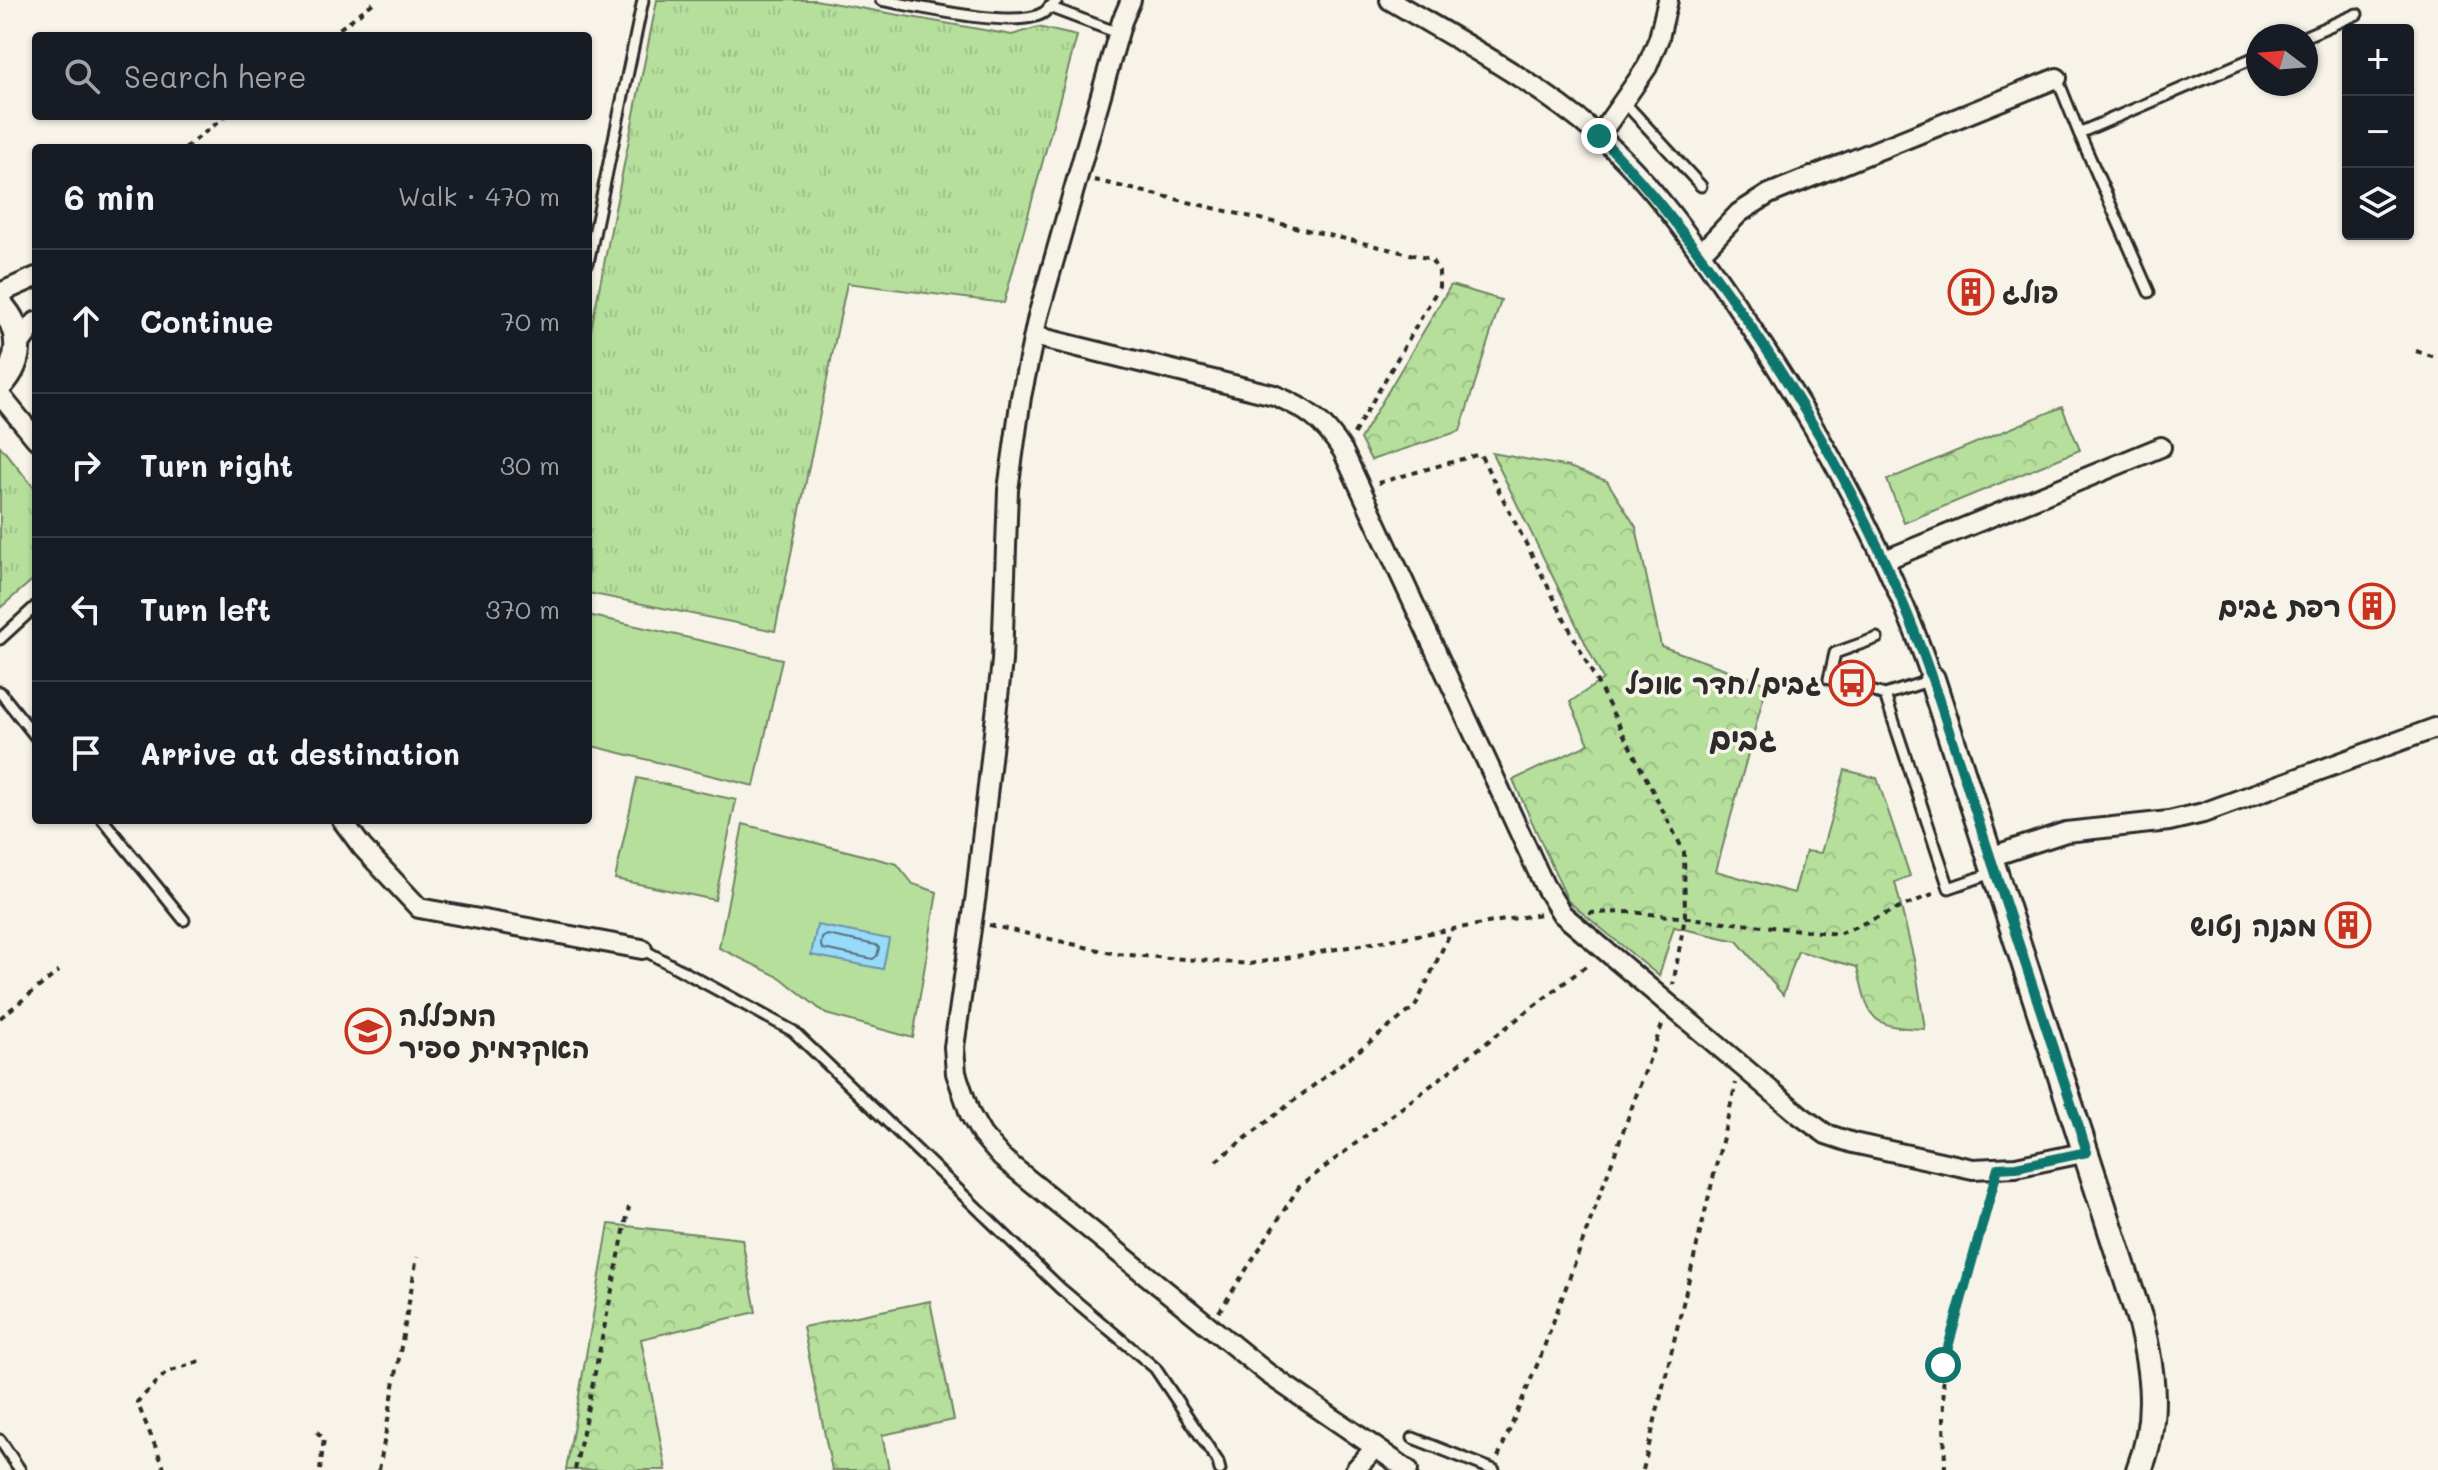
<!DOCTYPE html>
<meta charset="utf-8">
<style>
body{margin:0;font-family:Mali,"Playpen Sans Hebrew",sans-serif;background:#20242c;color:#f1f3f6}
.controls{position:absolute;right:24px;top:24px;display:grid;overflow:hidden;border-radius:8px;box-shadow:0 2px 6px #0004}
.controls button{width:72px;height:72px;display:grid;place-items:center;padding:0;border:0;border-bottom:2px solid #363941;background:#171b24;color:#f1f3f6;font:40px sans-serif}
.compass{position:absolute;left:2246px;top:24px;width:72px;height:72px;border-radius:50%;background:#171b24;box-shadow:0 2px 6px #0004;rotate:286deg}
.stop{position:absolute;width:24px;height:24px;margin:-18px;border:6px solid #0f766e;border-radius:50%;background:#fff}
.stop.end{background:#0f766e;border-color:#fff;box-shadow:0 2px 8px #0008}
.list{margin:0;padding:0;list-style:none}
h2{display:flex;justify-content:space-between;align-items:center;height:104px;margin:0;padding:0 32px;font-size:34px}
h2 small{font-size:26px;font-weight:400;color:#9ea1a6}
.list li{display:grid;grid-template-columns:52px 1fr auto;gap:24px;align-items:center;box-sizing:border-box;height:144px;padding:0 32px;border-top:2px solid #363941}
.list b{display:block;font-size:30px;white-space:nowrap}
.list em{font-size:26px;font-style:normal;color:#9ea1a6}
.icon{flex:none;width:44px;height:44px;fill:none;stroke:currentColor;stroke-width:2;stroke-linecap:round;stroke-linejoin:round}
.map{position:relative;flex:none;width:2438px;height:1470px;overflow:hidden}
.search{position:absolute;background:#171b24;box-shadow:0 2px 6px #0004;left:32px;top:32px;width:560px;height:88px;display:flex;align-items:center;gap:20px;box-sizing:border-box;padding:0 28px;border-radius:8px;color:#9ea1a6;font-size:30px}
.panel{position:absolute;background:#171b24;box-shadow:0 2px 6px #0004;left:32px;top:144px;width:560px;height:680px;border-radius:8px}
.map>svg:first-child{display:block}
.grass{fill:url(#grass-tufts);stroke:#708564;stroke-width:2}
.forest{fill:url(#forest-crowns);stroke:#708564;stroke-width:2}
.pitch{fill:#b6df9c;stroke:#708564;stroke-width:2}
.water{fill:#98dafa;stroke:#6c94a7;stroke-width:2}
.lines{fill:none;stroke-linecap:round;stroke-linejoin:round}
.shore{stroke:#57717e;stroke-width:2}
.service-casing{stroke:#2b2b2b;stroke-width:15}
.minor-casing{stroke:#2b2b2b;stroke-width:24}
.tertiary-casing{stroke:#2b2b2b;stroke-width:30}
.path{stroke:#2b2b2b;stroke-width:4;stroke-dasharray:6 6;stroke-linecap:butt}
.service{stroke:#f7f3e8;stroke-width:9}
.minor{stroke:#f7f3e8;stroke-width:18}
.tertiary{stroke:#f7f3e8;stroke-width:24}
.route{stroke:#0f766e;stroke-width:10}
.labels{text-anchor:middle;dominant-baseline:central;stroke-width:7;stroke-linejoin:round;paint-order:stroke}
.poi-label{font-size:28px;font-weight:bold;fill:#2b2b2b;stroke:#f7f3e8;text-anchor:end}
.quarter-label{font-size:32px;font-weight:bold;fill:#2b2b2b;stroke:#f7f3e8}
</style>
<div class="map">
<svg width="2438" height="1470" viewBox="0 0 2438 1470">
<defs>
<pattern id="grass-tufts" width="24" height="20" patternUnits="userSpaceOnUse" patternTransform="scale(2)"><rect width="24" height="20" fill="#b6df9c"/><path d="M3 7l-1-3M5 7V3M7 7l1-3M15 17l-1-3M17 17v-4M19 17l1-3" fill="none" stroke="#9dc087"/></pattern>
<pattern id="forest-crowns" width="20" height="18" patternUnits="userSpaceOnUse" patternTransform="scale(2)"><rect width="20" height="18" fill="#b6df9c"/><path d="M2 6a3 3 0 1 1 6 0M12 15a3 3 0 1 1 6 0" fill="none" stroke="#9dc087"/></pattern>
</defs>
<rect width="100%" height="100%" fill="#f7f3e8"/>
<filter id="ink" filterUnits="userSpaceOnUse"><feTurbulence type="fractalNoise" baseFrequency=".0125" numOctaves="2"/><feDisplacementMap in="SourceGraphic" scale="16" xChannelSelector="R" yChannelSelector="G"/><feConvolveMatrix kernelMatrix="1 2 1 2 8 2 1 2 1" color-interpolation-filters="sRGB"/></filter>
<g filter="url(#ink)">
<path class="grass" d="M 657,0 L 815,0 L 1012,35 L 1038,27 L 1077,36 L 1004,303 L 847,283 L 775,631 L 588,593 L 588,344 Z
M 0,446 L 36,490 L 36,577 L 0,608 Z"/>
<path class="forest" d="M 1451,285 L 1501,300 L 1460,431 L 1371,460 L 1360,439 Z
M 2062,407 L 2080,450 L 1904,523 L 1887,480 Z
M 1492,453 L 1569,467 L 1607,481 L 1636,527 L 1661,646 L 1767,684 L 1716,871 L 1794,893 L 1806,851 L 1821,853 L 1845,770 L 1877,778 L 1910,876 L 1895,882 L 1915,964 L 1925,1029 C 1867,1027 1870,1019 1857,967 L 1798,951 L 1783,995 L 1737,941 L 1674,927 L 1659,976 L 1568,901 L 1513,780 L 1589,744 L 1570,702 L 1603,679 Z
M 609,1224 L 742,1239 L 756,1312 L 641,1339 L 666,1470 L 566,1470 Z
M 930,1301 L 954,1420 L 882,1435 L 889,1470 L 832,1470 L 803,1327 Z"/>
<path class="pitch" d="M 588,615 L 782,659 L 754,786 L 588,745 Z
M 637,778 L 736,800 L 715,900 L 615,879 Z
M 743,824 L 897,864 L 913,884 L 937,892 L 913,1038 L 826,1014 L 781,978 L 719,948 Z"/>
<path class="water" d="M 817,925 L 889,939 L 883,969 L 811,955 Z"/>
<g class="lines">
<path class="shore" d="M 827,935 L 876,945 L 879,948 L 877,956 L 873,959 L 823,949 L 821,946 L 822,938 Z"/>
<g class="service-casing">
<path id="service" d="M 881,0 C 916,6 1015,30 1043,13 C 1048,10 1053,4 1057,0
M 1049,7 L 1118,33
M 2306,36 L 2357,14
M 2057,78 L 2079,133
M 1624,102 L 1701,186
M 588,263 L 643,0
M 2149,292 L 2079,133 L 2258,56
M 1877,638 L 1835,653 L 1829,679 L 1885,695
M 0,639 L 36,606
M 1931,680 L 1885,695 L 1949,888 L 1992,873
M 0,692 L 36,737
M 103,820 L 184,920
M 642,949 L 793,1031 L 1060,1288 L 1155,1368 L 1218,1462 L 1220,1470
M 1413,1438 L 1494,1470
M 0,1440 L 20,1470"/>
</g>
<g class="minor-casing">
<path id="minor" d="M 1131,0 L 1122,21 L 1038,316 L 1021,397 L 1008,490 L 1002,661 L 976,894 L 954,1047 L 956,1073 L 970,1114 L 982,1135 L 1002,1158 L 1267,1373 L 1408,1470
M 1390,0 C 1461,42 1535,81 1598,135 C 1651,181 1693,242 1732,299 C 1813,419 1885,542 1932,679
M 1599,136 L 1647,67 L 1659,38 L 1668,0
M 1701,253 L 1739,213 L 1769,194 L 2057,78
M 0,293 L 36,277
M 1034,336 L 1274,395 C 1307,409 1323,420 1343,451 L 1544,885 L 1562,914 L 1801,1116 L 1826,1134 L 1853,1143 L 1973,1169 L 2016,1167 L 2087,1152
M 18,346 L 36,322
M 0,395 L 36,439
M 1885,560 L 2161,447
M 342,820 L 362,847 L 419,908 L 642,949
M 1990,857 L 2066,832 L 2169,821 L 2203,813 L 2438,727
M 1355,1470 L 1375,1448"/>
</g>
<g class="tertiary-casing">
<path id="tertiary" d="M 0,305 C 23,329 23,361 0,385
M 1932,679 L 2140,1320 C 2153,1371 2159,1420 2139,1470"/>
</g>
<path class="path" d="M 330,36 L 377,0
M 185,148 L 226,116
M 1094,180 L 1431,259 L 1439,272 L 1439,287 L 1353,435
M 2416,351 L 2438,358
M 1378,483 L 1480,454 L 1684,852 L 1685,917 L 1673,985
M 1589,913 L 1631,912 L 1838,934 L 1935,893
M 989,925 L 1116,954 L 1250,964 L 1540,914
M 0,1018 L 59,971
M 1216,1161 L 1415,1007 L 1452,929
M 1219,1312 L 1299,1187 L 1590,963
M 317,1432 L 324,1439 L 320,1470
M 1498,1457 L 1540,1358 L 1662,1025
M 165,1470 L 137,1402 L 166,1373 L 203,1360
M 379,1470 L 417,1257
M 575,1470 L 629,1207
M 1643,1470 L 1736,1083
M 1945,1470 L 1943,1365 L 1992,1187"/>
<use href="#service" class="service"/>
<use href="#minor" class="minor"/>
<use href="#tertiary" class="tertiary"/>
</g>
</g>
<g class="lines" filter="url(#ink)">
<path class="route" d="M 1599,136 C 1656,194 1702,256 1748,322 C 1824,434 1888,551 1932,679 L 2087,1152 L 2016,1167 L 1998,1168 L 1943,1365"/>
</g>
<defs>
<g id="building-ring" transform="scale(2.3)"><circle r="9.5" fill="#f7f3e8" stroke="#c8321e" stroke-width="1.5"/><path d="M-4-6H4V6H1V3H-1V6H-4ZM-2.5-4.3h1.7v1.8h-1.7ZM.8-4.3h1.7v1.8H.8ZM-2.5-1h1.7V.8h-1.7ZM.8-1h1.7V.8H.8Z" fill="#c8321e"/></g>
<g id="bus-ring" transform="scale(2.3)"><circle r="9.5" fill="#f7f3e8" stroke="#c8321e" stroke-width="1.5"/><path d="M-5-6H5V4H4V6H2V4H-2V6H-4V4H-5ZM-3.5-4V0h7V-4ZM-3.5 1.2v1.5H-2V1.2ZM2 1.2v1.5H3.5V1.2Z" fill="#c8321e"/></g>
<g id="university-ring" transform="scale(2.3)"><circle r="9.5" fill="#f7f3e8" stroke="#c8321e" stroke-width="1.5"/><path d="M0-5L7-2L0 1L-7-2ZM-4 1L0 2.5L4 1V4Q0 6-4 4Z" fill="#c8321e"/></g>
</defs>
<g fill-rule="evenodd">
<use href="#building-ring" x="1971" y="292"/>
<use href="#building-ring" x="2372" y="606"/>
<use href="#bus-ring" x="1852" y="683"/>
<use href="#building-ring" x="2348" y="925"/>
<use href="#university-ring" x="368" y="1031"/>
</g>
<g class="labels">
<g class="poi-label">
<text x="2002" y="292" text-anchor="start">פולג</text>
<text x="2341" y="606">רפת גבים</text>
<text x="1821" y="683">גבים/חדר אוכל</text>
<text x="2317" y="925">מבנה נטוש</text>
<text x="399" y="1015" text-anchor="start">המכללה<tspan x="399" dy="32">האקדמית ספיר</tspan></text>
</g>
<g class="quarter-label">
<text x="1743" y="737">גבים</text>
</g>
</g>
</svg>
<div class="controls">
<button>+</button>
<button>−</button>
<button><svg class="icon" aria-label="layers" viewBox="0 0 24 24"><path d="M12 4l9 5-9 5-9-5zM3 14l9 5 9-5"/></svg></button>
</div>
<svg class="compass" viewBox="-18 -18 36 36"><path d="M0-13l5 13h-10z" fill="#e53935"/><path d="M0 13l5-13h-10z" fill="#9ea1a6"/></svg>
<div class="stop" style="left:1943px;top:1365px"></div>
<div class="stop end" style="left:1599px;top:136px"></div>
<div class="search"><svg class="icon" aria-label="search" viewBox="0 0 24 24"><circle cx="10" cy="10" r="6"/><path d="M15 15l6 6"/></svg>Search here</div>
<section class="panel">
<h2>6 min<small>Walk · 470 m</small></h2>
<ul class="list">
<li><svg class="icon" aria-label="ahead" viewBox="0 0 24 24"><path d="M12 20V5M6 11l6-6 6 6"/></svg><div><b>Continue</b></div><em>70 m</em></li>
<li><svg class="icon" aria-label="right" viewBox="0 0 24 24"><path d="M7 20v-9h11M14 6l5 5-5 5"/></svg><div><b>Turn right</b></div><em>30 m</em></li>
<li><svg class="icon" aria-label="left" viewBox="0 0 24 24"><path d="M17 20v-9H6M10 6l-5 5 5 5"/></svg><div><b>Turn left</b></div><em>370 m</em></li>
<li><svg class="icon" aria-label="arrive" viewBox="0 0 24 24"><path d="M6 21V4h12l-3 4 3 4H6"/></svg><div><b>Arrive at destination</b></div></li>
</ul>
</section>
</div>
